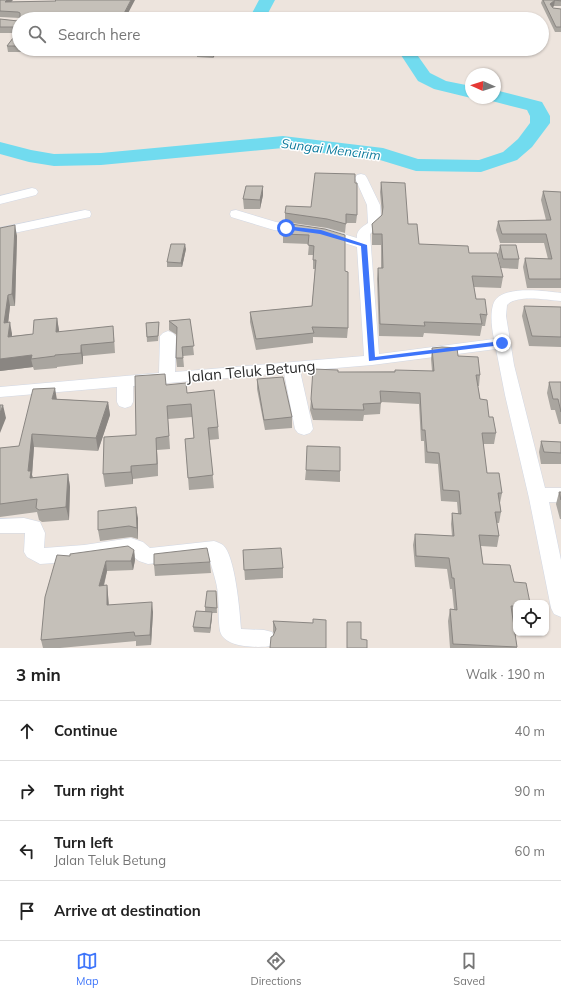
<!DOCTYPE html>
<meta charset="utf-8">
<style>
body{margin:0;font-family:Mulish,sans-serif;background:#f2f2f2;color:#222}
.controls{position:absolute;right:12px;bottom:12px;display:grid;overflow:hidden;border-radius:8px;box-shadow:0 1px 3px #0004}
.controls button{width:36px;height:36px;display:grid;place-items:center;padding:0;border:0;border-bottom:1px solid #e0e0e0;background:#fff;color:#222;font:20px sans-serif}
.compass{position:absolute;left:465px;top:68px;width:36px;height:36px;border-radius:50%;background:#fff;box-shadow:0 1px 3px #0004;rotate:273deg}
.stop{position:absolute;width:12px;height:12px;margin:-9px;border:3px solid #3e75fa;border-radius:50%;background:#fff}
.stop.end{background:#3e75fa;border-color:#fff;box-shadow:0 1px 4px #0008}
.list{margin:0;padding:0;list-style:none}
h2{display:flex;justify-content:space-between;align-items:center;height:52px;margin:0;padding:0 16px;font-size:17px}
h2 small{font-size:13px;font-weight:400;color:#767676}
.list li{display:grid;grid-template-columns:26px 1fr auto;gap:12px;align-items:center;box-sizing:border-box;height:60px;padding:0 16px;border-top:1px solid #e0e0e0}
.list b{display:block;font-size:15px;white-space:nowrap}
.list p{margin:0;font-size:13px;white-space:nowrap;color:#767676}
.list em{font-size:13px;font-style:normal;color:#767676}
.icon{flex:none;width:22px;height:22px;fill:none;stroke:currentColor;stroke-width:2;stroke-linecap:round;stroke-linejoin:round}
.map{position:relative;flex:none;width:561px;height:648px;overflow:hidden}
.search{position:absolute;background:#fff;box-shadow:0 1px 3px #0004;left:12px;right:12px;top:12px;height:44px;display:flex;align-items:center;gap:10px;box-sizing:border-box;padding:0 14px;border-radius:22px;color:#767676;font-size:15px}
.sheet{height:292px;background:#fff}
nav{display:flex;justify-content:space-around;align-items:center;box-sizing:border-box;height:56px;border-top:1px solid #e0e0e0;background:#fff;font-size:11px;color:#767676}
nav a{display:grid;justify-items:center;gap:2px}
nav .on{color:#3e75fa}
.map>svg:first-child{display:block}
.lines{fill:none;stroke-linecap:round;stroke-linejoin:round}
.river{fill:#71dbef;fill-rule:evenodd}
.minor-casing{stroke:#d2d8e4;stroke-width:1}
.minor{fill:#fff;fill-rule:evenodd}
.wall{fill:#a9a59f}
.shaded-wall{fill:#8a8682}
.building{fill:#c5c0b9;stroke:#8a8682}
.route{fill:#3e75fa}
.labels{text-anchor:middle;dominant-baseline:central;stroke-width:3;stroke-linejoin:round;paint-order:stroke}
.far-water-label{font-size:13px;font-style:italic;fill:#0e7b9d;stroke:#fff}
.street-label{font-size:15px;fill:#2b2b2b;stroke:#fff}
</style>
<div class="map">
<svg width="561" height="648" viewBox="0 0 561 648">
<rect width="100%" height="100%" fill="#ede4dd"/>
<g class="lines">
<path class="river" d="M 259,0 L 275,0 L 267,15 L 268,19 L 252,19 L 251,15 Z
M 397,49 L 413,49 L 430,73 L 446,81 L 471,86 L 471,98 L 434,89 L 418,81 Z
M 495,90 L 542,102 L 550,116 L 550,123 L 532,147 L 517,160 L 481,172 L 416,171 L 380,160 L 283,148 L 101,165 L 54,166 L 29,162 L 0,154 L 0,142 L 31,150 L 54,154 L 101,153 L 283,136 L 383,148 L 418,159 L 479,160 L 503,152 L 518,139 L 530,123 L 530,116 L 527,110 L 488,100 L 487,98 L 495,98 Z"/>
<g class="minor-casing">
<path id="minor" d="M 361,174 L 365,175 L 367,178 L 380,205 L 381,217 L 380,225 L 370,234 L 379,354 L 494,339 C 492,329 490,316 493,305 C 498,284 545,291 561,293 L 561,301 C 547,300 517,294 507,305 L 506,316 L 514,365 L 545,488 L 561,488 L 561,502 L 549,502 L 561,560 L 561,617 L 554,614 L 551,608 L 529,498 L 505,395 L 496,349 L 372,365 L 300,371 L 313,429 L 310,433 L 304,435 L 298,433 L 295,429 L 284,373 L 133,386 L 133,402 L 131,406 L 125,408 L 119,406 L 117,402 L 117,387 L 0,397 L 0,387 L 159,373 L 160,336 L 163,333 L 168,331 L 173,333 L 176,336 L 175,372 L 364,356 L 357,247 L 322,236 L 320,233 L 322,230 L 327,229 L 357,238 C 356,231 362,227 368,223 L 367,205 L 355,178 L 357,175 Z
M 32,188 L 36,189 L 38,192 L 36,195 L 0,204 L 0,196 Z
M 85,210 L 90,211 L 91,214 L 90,217 L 0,236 L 0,228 Z
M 236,210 L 276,222 L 308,227 L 310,230 L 308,233 L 303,234 L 274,230 L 231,217 L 230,214 L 231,211 Z
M 24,518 L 40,522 L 45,533 L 44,548 L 84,545 L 131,538 L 143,542 L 150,548 L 214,541 C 217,542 220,543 223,545 C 235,555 240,612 241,629 L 264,630 L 272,632 L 275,639 L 272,646 C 257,648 224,648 220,631 C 218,619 219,606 218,594 C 217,582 212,569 209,557 L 148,564 L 139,561 L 130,554 L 84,561 L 40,564 L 27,557 L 24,552 L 25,533 L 0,533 L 0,519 Z"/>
</g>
<use href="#minor" class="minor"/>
</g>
<path class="wall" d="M 0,0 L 11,2 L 55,1 L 55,0 L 135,0 L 20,18 L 0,17 Z
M 542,0 L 561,0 L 561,6 L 554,6 L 552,7 L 553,8 L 561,9 L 561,32 L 555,32 L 541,3 Z
M 0,19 L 18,21 L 19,20 L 19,49 L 54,49 L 53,50 L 33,49 L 30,52 L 8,52 L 7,46 L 15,35 L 14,35 L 14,33 L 0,33 Z
M 219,49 L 213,58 L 197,57 L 197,50 Z
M 381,182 L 408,224 L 419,244 L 469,253 L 503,277 L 501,288 L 474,287 L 476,299 L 487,315 L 485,326 L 482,326 L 480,336 L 424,333 L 423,337 L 379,336 L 377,279 L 378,268 L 381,268 L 381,245 L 372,245 L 372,224 L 382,215 L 380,192 Z
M 355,183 L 357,215 L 356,223 L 346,223 L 345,233 L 327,228 L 285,222 L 285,213 L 311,207 Z
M 543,191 L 561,192 L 561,288 L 527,288 L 523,267 L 525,258 L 548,259 L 544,243 L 500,243 L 496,230 L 498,221 L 546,220 L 541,200 Z
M 263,195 L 260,209 L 244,209 L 243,199 Z
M 0,228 L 17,236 L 15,306 L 10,306 L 8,322 L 12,334 L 12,336 L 33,334 L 57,318 L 59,332 L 114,337 L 115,353 L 83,356 L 83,364 L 57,367 L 57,368 L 34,370 L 33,367 L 0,371 Z
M 325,229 L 345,271 L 348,328 L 347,338 L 313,337 L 313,343 L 256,350 L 250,322 L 250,312 L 312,306 L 315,269 L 313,269 L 313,255 L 308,255 L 309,244 L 283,243 L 283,234 Z
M 500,245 L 519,259 L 518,269 L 501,268 L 498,254 Z
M 186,249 L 182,267 L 167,267 L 167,262 Z
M 524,306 L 561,307 L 561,347 L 529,346 L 522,316 Z
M 190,319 L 194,355 L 183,356 L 184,367 L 177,367 L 176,358 L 177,335 L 169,330 L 169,321 Z
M 159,322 L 159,327 L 158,341 L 147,342 L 146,323 Z
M 432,348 L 458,356 L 480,375 L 479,386 L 478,386 L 480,399 L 489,417 L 496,433 L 494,444 L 483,444 L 487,473 L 502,493 L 500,503 L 501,512 L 499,523 L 497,523 L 499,536 L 497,547 L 481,546 L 483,564 L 516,603 L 516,618 L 513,618 L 517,647 L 517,648 L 450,648 L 448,621 L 450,609 L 454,609 L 452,589 L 450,589 L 447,569 L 415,567 L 413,545 L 415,534 L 452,536 L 451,524 L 452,513 L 458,513 L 457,502 L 441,501 L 438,464 L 425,463 L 424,441 L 421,441 L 419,404 L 381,402 L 380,414 L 364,415 L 363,421 L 313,420 L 310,410 L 311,399 L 338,372 L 432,371 L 431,359 Z
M 257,379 L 292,417 L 292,428 L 265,430 L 257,389 Z
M 549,382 L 561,382 L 561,424 L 559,424 L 555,410 L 551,410 L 547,393 Z
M 166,385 L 187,393 L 218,427 L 219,439 L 209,440 L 214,488 L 189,490 L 185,439 L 194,438 L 192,417 L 168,419 L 170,449 L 157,450 L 158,476 L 133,479 L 133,484 L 105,487 L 103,474 L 136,435 Z
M 57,399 L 108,402 L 110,415 L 98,451 L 34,447 L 32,475 L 33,478 L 68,474 L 70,487 L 69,520 L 42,522 L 39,520 L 37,512 L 0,517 L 0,448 L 19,446 Z
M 541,441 L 561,442 L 561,464 L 541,464 L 539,452 Z
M 306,470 L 340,471 L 340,482 L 305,480 Z
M 559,492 L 561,492 L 561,519 L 560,519 L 556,504 Z
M 138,518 L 138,539 L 131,537 L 100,541 L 98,530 Z
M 134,550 L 135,560 L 133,570 L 107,571 L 104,586 L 107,585 L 109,605 L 153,612 L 151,645 L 136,646 L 136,641 L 60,648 L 43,648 L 41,640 L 70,556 Z
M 243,550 L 283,568 L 283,578 L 245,580 Z
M 210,562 L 211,573 L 155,576 L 154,565 Z
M 216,591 L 217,613 L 212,613 L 212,617 L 210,633 L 194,632 L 193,627 L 205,612 L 205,607 Z
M 273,621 L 326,648 L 273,636 L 274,634 L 273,632 Z
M 347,622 L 361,639 L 367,648 L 347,648 Z"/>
<path class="shaded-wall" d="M 7,0 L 13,0 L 6,8 L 5,2 Z
M 131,0 L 135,0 L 125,19 L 121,19 Z
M 555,0 L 554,6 L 550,10 L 550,4 Z
M 30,49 L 32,49 L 30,52 Z
M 214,49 L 219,49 L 213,58 L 213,51 Z
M 263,186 L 263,195 L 260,209 L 260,200 Z
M 15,225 L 17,236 L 15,306 L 12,294 Z
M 185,244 L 186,249 L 182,267 L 181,263 Z
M 8,295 L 10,306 L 7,334 L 4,323 Z
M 57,318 L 59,330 L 58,344 L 56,332 Z
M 10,322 L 12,334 L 11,348 L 8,337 Z
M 81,345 L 83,356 L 83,364 L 81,353 Z
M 32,355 L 31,359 L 33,367 L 0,371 L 0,359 Z
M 55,388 L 57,400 L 52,399 Z
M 108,402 L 110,415 L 98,451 L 96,438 Z
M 3,405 L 6,418 L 0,433 L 0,413 Z
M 32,434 L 34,447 L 32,475 L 34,483 L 33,490 L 28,471 Z
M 156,438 L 157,450 L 158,476 L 157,464 Z
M 131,466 L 133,479 L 133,484 L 131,472 Z
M 68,474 L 70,487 L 69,520 L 66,507 Z
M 136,507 L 138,518 L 138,539 L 137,528 Z
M 134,550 L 135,560 L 133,570 L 131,561 Z
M 106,561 L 107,571 L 101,596 L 99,586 Z
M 107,585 L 108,595 L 109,614 L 107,605 Z
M 152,602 L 153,612 L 151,645 L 150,635 Z
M 212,612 L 212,617 L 210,633 L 210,628 Z"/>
<path class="building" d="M 0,0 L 7,0 L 5,2 L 56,1 L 55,0 L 131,0 L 121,19 L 20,19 L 20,13 L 18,12 L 0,11 Z
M 543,0 L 561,0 L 561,1 L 555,0 L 550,4 L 553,8 L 561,9 L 561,27 L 556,27 Z
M 0,19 L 18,21 L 19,20 L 19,29 L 13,29 L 14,27 L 0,27 Z
M 19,30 L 19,46 L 7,46 Z
M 197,49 L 214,49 L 213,51 L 197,50 Z
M 315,173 L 355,174 L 355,183 L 357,183 L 357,215 L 346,214 L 346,224 L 327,219 L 285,213 L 286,206 L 311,207 Z
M 381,182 L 405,183 L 408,224 L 417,224 L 419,244 L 468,246 L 469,253 L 497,253 L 503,277 L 472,276 L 476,299 L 485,299 L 487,315 L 480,314 L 482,324 L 424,322 L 425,326 L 380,324 L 378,268 L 383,268 L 382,234 L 373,234 L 372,224 L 382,215 L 383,207 Z
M 246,186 L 263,186 L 260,200 L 243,199 Z
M 543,191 L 561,192 L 561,279 L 529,279 L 525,258 L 552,259 L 546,234 L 502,234 L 498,221 L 551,220 Z
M 284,223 L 325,229 L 345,235 L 345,271 L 348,272 L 348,328 L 312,327 L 314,333 L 256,339 L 250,312 L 312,306 L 316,260 L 313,260 L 314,246 L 308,245 L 309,235 L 283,234 Z
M 15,225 L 12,294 L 8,295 L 4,323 L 10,322 L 8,337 L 33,334 L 34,320 L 57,318 L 56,332 L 113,326 L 114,342 L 81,345 L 81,353 L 55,355 L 55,356 L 31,359 L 32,355 L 0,359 L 0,228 Z
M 171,244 L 185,244 L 181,263 L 167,262 Z
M 500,245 L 516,245 L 519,259 L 503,259 Z
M 524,306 L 561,307 L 561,337 L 532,336 Z
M 190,319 L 194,346 L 182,347 L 183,358 L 176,358 L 177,327 L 169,321 Z
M 159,322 L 158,336 L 147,337 L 146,323 Z
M 442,347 L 457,348 L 458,356 L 478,357 L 480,375 L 476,375 L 480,399 L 487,400 L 489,417 L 493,417 L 496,433 L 482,433 L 487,473 L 499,473 L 502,493 L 498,493 L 501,512 L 495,512 L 499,536 L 479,535 L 483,564 L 510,565 L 514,582 L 526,583 L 530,603 L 516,603 L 516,606 L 511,606 L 517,647 L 453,644 L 450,609 L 457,610 L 454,578 L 452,578 L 449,558 L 416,556 L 415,534 L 454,536 L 452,513 L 461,514 L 459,491 L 443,490 L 439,453 L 427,452 L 425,430 L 422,430 L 420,393 L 380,391 L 381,403 L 363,404 L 364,410 L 313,409 L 311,399 L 313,369 L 338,370 L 338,372 L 395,372 L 395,370 L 434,371 L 432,348 Z
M 165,374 L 166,385 L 186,383 L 187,393 L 214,390 L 218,427 L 208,428 L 213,475 L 188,478 L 185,439 L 194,438 L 191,404 L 167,406 L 169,436 L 156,438 L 157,464 L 131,466 L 131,472 L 103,474 L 104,437 L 136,435 L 135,376 Z
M 283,377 L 292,417 L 264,420 L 257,379 Z
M 549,382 L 561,382 L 561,412 L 558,399 L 553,399 Z
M 55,388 L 52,399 L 108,402 L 96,438 L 32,434 L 28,471 L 31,471 L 30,478 L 68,474 L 66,507 L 39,510 L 36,508 L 37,499 L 0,504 L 0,448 L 19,446 L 33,389 Z
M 0,405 L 3,405 L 0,413 Z
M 541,441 L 561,442 L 561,453 L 544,452 Z
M 307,446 L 340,447 L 340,471 L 306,470 Z
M 559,492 L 561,492 L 561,500 Z
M 136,507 L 137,528 L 129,526 L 98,530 L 98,511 Z
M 128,546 L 134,550 L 131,561 L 106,561 L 99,586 L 107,585 L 107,605 L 152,602 L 150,635 L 135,636 L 134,632 L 41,640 L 45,597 L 57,555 L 70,556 L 70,554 Z
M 207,548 L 210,562 L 154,565 L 154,554 Z
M 281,548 L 283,568 L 244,570 L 243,550 Z
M 207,591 L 216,591 L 217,608 L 205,607 Z
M 196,611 L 212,612 L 210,628 L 193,627 Z
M 313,619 L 326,620 L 326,648 L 270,648 L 271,637 L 273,636 L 276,629 L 273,621 L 313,623 Z
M 347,622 L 361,622 L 361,639 L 367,640 L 367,648 L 347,648 Z"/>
<path class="route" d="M 286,226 L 321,230 L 367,245 L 375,357 L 502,341 L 505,343 L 502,345 L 369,361 L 361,246 L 320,234 L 284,229 L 284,227 Z"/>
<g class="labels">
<g class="far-water-label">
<text transform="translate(331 149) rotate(7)">Sungai Mencirim</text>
</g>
<g class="street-label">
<text transform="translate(251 371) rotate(-5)">Jalan Teluk Betung</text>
</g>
</g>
</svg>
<div class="controls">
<button><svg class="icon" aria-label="locate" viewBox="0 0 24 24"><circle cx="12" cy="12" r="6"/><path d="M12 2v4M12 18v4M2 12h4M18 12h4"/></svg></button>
</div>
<svg class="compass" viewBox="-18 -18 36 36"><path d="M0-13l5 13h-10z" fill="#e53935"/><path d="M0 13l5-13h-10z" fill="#767676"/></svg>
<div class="stop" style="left:286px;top:228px"></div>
<div class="stop end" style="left:502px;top:343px"></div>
<div class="search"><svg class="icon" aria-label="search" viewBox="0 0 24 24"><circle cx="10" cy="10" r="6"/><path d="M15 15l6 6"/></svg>Search here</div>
</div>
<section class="sheet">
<h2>3 min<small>Walk · 190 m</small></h2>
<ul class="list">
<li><svg class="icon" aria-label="ahead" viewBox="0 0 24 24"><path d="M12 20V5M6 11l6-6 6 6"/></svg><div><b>Continue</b></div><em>40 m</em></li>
<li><svg class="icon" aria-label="right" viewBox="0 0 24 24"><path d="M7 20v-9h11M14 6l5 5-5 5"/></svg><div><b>Turn right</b></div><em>90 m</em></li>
<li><svg class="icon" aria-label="left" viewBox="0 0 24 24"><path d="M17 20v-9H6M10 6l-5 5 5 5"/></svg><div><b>Turn left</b><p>Jalan Teluk Betung</p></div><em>60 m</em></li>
<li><svg class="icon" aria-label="arrive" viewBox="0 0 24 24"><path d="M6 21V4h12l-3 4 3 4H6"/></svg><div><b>Arrive at destination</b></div></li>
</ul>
</section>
<nav>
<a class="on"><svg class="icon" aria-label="map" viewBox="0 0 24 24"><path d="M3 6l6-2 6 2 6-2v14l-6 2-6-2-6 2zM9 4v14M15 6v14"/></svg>Map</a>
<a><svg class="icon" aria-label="directions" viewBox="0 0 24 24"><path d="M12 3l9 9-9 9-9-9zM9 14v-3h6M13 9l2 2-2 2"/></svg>Directions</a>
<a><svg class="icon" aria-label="saved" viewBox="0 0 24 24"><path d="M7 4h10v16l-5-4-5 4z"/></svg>Saved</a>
</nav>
